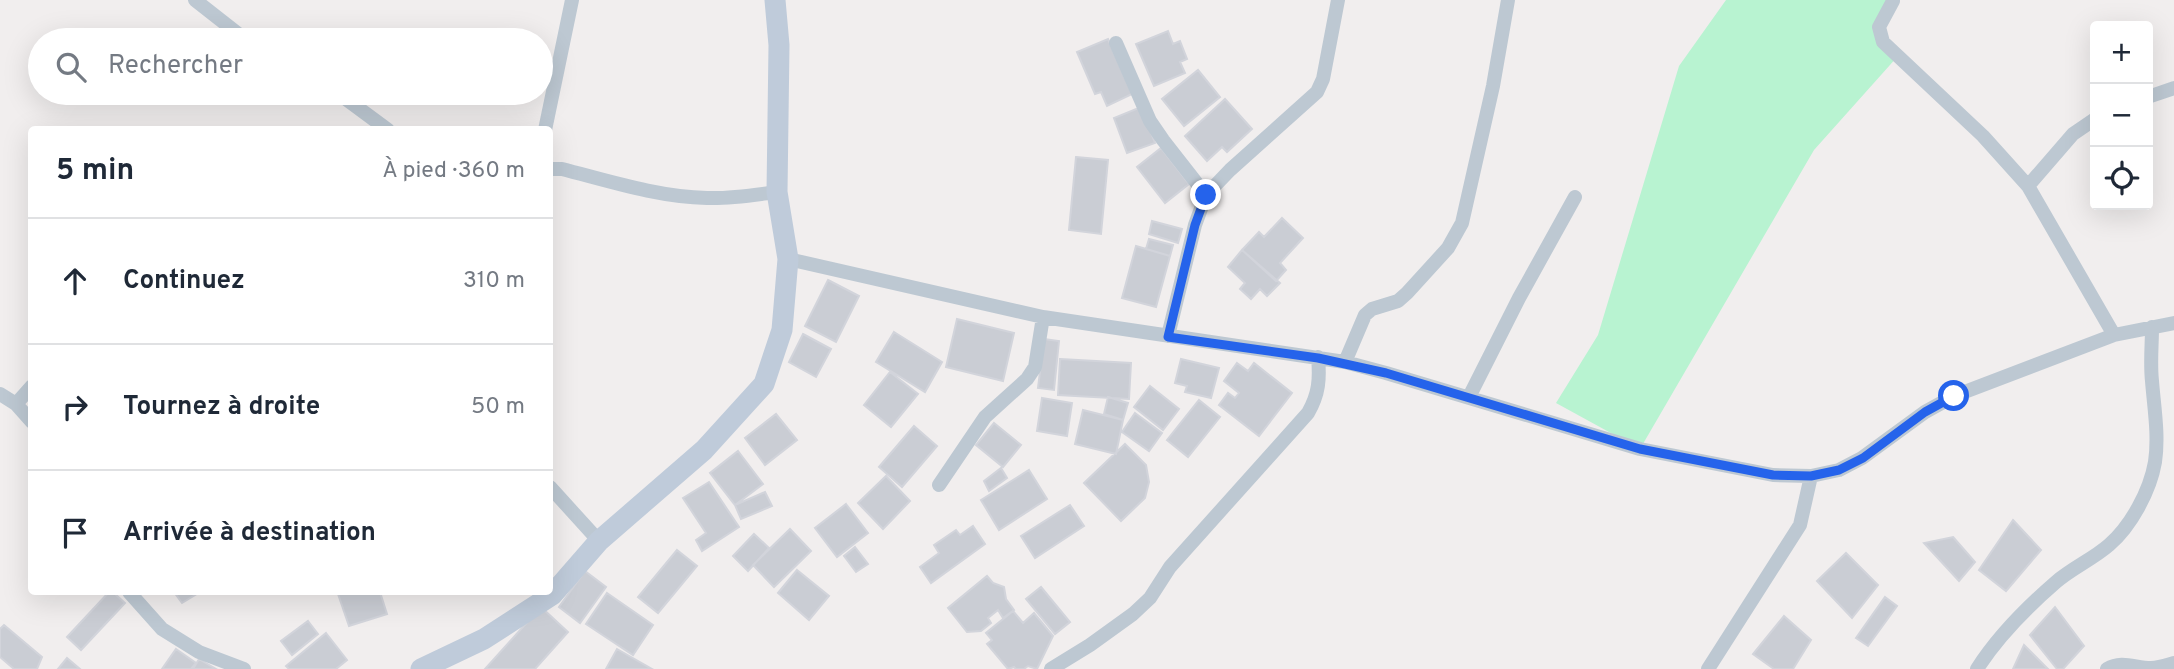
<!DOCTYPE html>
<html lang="fr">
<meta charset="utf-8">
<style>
body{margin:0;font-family:Overpass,sans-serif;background:#f6f6f7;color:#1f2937}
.controls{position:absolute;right:21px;top:21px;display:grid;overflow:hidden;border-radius:7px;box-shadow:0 7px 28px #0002}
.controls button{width:63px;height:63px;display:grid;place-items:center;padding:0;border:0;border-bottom:2px solid #e0e1e3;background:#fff;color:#1f2937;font:35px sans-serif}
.stop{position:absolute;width:21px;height:21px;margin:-16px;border:5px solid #2563eb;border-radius:50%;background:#fff}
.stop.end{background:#2563eb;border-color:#fff;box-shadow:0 2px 7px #0008}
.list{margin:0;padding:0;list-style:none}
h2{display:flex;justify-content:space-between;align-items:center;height:91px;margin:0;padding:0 28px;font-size:30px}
h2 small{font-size:23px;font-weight:400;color:#747a83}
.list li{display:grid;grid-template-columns:46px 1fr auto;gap:21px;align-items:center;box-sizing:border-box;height:126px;padding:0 28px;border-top:2px solid #e0e1e3}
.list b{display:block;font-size:26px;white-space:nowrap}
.list em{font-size:23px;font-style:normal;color:#747a83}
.icon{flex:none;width:38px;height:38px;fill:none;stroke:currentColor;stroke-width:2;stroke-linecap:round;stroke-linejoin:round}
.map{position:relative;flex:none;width:2174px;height:669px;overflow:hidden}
.search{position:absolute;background:#fff;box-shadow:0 7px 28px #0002;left:28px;top:28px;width:525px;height:77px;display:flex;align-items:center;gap:18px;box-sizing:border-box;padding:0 24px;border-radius:38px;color:#747a83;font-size:26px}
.panel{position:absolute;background:#fff;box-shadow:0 7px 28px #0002;left:28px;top:126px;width:525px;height:469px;border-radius:7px}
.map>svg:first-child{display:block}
.green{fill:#b8f3d1}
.building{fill:#cacdd4;stroke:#d2d4db;stroke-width:2}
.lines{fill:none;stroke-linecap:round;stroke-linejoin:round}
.street{stroke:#bdc8d2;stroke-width:14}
.secondary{stroke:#bfcbda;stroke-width:21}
.route{stroke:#2563eb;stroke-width:9}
</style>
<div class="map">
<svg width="2174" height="669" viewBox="0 0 2174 669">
<rect width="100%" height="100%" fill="#f1eeee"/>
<path class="green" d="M 1726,0 L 1893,0 L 1879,27 L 1898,56 L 1814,150 L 1640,449 L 1556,403 L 1598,335 L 1679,66 Z"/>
<path class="building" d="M 1168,31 L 1173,44 L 1180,41 L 1187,59 L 1180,62 L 1185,73 L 1154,86 L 1136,44 Z
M 1108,39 L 1132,94 L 1107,106 L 1101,92 L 1095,94 L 1077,52 Z
M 1198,70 L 1220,97 L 1184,126 L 1162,99 Z
M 1225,99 L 1252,129 L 1227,152 L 1222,147 L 1207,161 L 1185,136 Z
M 1141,107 L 1155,143 L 1127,153 L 1114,118 Z
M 1161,148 L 1189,184 L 1165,203 L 1137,167 Z
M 1076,157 L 1108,160 L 1101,234 L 1069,230 Z
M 1282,218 L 1303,238 L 1280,263 L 1286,270 L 1276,281 L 1242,250 L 1259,232 L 1264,237 Z
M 1152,221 L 1182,229 L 1178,243 L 1149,234 Z
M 1149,239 L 1173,245 L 1170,256 L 1146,249 Z
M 1136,246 L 1170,256 L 1156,307 L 1122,298 Z
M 1242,250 L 1280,283 L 1267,296 L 1260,289 L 1251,299 L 1240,289 L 1245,283 L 1228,267 Z
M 828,280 L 859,296 L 836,342 L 805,326 Z
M 957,319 L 1014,333 L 1003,381 L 946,367 Z
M 894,332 L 942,362 L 925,392 L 876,362 Z
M 803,334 L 831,349 L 816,377 L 789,362 Z
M 1044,339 L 1059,341 L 1054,390 L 1038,388 Z
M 1060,359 L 1131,363 L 1129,399 L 1058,395 Z
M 1181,359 L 1219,368 L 1211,398 L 1185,392 L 1187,386 L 1175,383 Z
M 1237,363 L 1248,371 L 1254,363 L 1292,393 L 1259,436 L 1219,405 L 1228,393 L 1235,398 L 1239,393 L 1224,381 Z
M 890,372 L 918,394 L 891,427 L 864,405 Z
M 1150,386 L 1179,409 L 1163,430 L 1134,407 Z
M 1108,397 L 1128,403 L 1123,420 L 1104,414 Z
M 1042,398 L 1072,403 L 1067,436 L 1037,431 Z
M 1199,400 L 1220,417 L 1188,457 L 1167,440 Z
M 1083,410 L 1123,420 L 1116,454 L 1075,444 Z
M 1135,413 L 1162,433 L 1149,451 L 1122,432 Z
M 776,414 L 797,440 L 765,465 L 745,438 Z
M 994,423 L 1021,445 L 1003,467 L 976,445 Z
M 914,426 L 937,446 L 902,487 L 879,467 Z
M 1125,444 L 1146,465 L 1149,482 L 1145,498 L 1121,521 L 1084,483 Z
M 738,451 L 763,484 L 735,505 L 710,473 Z
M 1001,468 L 1007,478 L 989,491 L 984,481 Z
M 1029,470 L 1047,499 L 999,530 L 981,500 Z
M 886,476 L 910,501 L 883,529 L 858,503 Z
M 709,482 L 739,527 L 702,551 L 696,540 L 706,533 L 683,498 Z
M 765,492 L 772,506 L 741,519 L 735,505 Z
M 846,504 L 868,533 L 837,557 L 815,528 Z
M 1070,505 L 1084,526 L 1035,558 L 1021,536 Z
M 2013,520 L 2041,550 L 2006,591 L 1979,570 Z
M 973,526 L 985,544 L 931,583 L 920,567 L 939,553 L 934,545 L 956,530 L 960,535 Z
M 790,529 L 811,551 L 774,587 L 753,565 Z
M 754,534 L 769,548 L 748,571 L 733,556 Z
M 1953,537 L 1975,562 L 1959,581 L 1924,543 Z
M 855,547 L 868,564 L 856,572 L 844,556 Z
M 677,550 L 697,566 L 658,613 L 638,597 Z
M 1846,553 L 1878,585 L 1852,618 L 1817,581 Z
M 797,570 L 829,596 L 809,620 L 778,593 Z
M 585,571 L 606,587 L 580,623 L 559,607 Z
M 987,576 L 993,583 L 1004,587 L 1006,599 L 1014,610 L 1003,618 L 998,610 L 988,618 L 991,623 L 981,631 L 967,632 L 948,608 Z
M 1041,587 L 1070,622 L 1055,634 L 1026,599 Z
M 109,592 L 113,592 L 125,603 L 81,650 L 67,637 Z
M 174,592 L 200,592 L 182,603 Z
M 345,592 L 380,592 L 387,614 L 349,626 L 338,594 Z
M 607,593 L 653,625 L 633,655 L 586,624 Z
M 1885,597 L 1897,606 L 1868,646 L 1856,638 Z
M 541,607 L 568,632 L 535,669 L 485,669 Z
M 2055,607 L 2084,646 L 2063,669 L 2057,669 L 2030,635 Z
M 1013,611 L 1023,623 L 1034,613 L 1053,636 L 1037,669 L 1028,666 L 1024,669 L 1016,669 L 1014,667 L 1008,669 L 987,644 L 992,640 L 986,633 Z
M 1784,616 L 1811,640 L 1793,669 L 1774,669 L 1753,654 Z
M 308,621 L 318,634 L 292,655 L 281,641 Z
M 4,625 L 42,657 L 37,669 L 14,669 L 0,657 L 0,629 Z
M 326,633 L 347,660 L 336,669 L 289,669 L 286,666 Z
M 2024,645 L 2048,669 L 2013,669 Z
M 176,649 L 196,663 L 191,669 L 162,669 Z
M 617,649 L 652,669 L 606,669 Z
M 67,658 L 80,669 L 58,669 Z
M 199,659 L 216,669 L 193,669 Z"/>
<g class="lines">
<path class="street" d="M 195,0 L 246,40
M 1893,1 L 1879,27 L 1883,42 L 1983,136 L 2028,186 L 2114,335
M 1116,43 L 1150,121 L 1163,140 L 1206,195
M 338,93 L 388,130
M 2148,97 L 2174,88
M 545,130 L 572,0
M 550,169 L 562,169 C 609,181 658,197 707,198 C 730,199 754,195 777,192
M 2028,186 L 2073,134 L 2095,119
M 788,259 L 1043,317 L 1345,362 L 1386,373 L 1640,449 L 1773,475 L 1811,476 L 1839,470 L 1862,458 L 1925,412 L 1954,396 L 2114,335 L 2174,323
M 1168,336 L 1195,225 L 1206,195 L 1230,170 L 1317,92 L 1323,79 L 1338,0
M 1345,362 L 1365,315 L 1372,309 L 1398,301 L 1407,293 L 1448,248 L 1462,223 L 1493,86 L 1508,0
M 0,394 L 16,404 L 32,422
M 1469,397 L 1519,298 L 1575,197
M 16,404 L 32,386
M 939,485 L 985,417 L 1027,379 L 1035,367 L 1043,317
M 550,487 L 599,541
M 129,592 L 162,629 L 199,652 L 244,669
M 1051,669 L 1090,645 L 1133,614 L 1150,598 L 1170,567 L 1308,413 C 1319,394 1320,379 1318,357
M 1708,669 L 1800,525 L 1811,476
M 1977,669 C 1998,636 2026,608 2056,582 C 2072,568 2093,559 2109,545 C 2131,526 2150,491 2155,462 C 2159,435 2154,407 2152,381 C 2150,363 2152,345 2152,327
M 2107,669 C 2122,660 2135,668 2151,668 C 2159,668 2167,665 2174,663"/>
<path class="secondary" d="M 421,669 L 484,639 L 552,595 L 599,541 L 704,450 L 764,384 L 782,330 L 788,259 L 777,192 L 779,45 L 775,0"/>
</g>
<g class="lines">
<path class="route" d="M 1206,195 L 1195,225 L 1168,337 L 1318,358 L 1386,373 L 1640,449 L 1773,475 L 1811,476 L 1839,470 L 1863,458 L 1925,412 L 1954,396"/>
</g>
</svg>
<div class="controls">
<button>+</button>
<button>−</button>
<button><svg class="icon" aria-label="locate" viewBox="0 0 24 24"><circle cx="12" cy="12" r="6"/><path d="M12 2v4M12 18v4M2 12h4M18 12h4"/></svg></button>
</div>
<div class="stop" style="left:1954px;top:396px"></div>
<div class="stop end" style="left:1206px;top:195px"></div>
<div class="search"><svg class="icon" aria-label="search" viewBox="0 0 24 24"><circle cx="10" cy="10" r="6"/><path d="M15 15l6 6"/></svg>Rechercher</div>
<section class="panel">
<h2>5 min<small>À pied · 360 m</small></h2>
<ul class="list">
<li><svg class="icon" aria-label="ahead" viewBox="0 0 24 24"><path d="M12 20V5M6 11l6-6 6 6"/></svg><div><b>Continuez</b></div><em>310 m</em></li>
<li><svg class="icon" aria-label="right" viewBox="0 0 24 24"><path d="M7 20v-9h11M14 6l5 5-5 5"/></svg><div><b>Tournez à droite</b></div><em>50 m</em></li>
<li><svg class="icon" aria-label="arrive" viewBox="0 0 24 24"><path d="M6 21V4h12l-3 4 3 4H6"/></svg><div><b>Arrivée à destination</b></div></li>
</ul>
</section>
</div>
